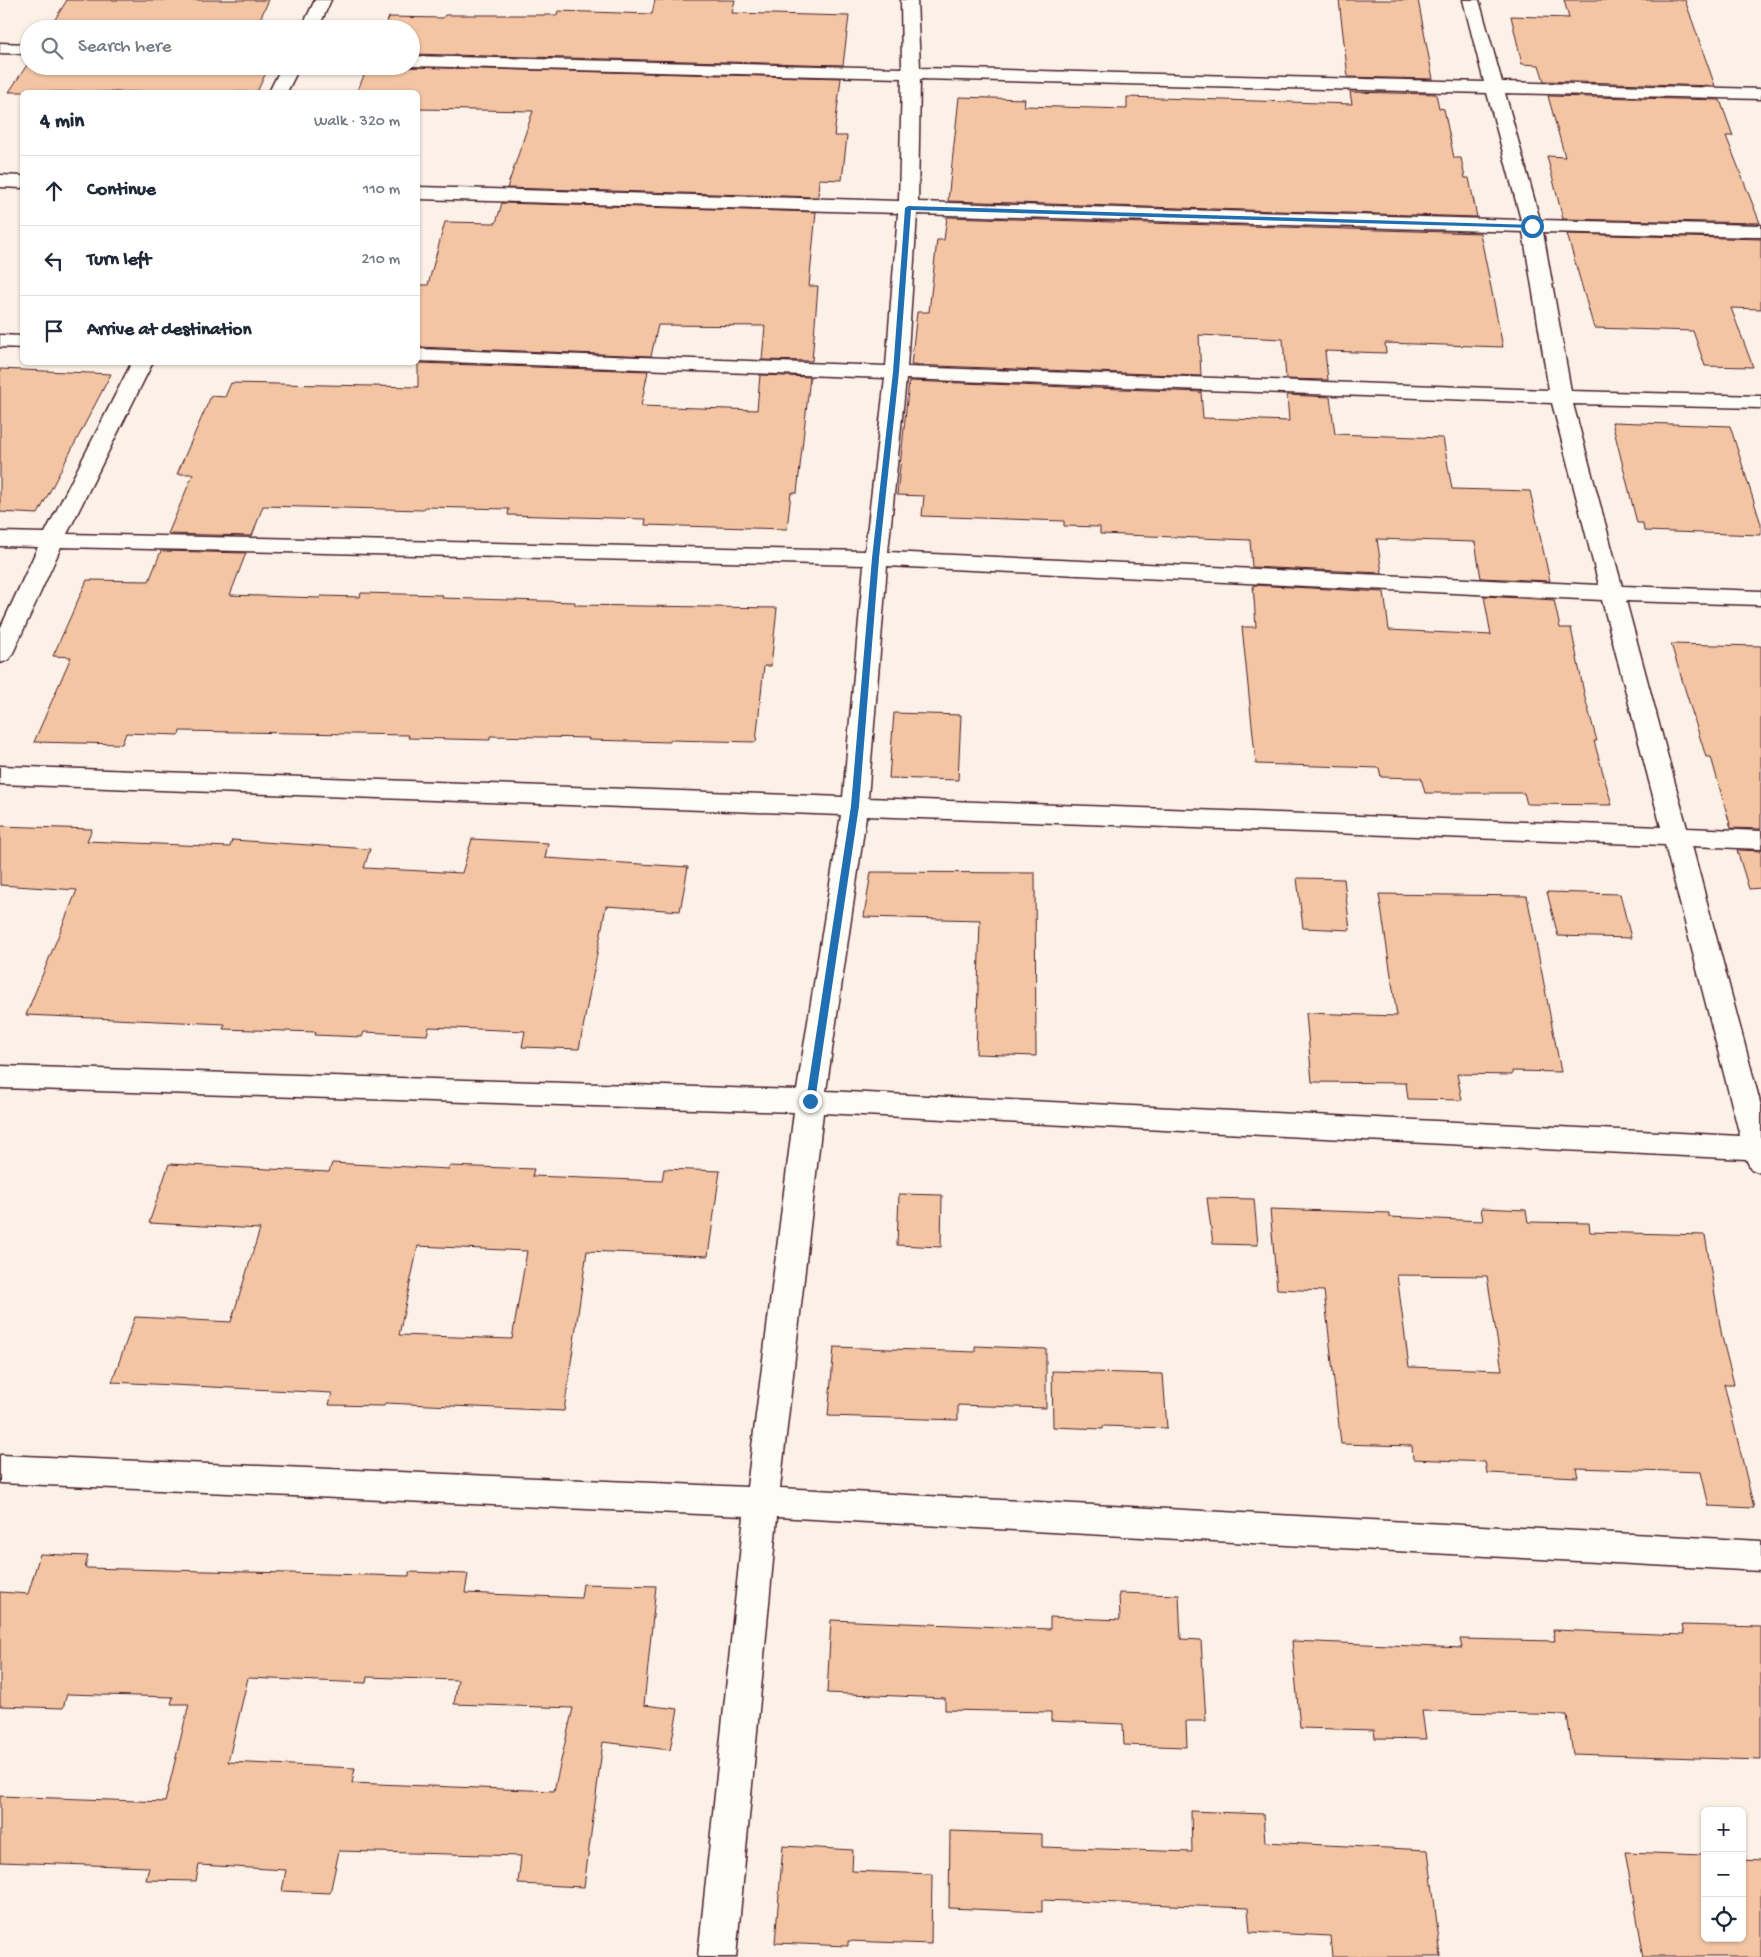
<!DOCTYPE html>
<meta charset="utf-8">
<style>
body{margin:0;font-family:"Gochi Hand",sans-serif;background:#f6f6f7;color:#1f2937}
.controls{position:absolute;right:15px;bottom:15px;display:grid;overflow:hidden;border-radius:8px;box-shadow:0 1px 4px #0004}
.controls button{width:45px;height:45px;display:grid;place-items:center;padding:0;border:0;border-bottom:1px solid #e0e1e3;background:#fff;color:#1f2937;font:25px sans-serif}
.stop{position:absolute;width:15px;height:15px;margin:-11px;border:4px solid #1f6fb2;border-radius:50%;background:#fff}
.stop.end{background:#1f6fb2;border-color:#fff;box-shadow:0 1px 5px #0008}
.list{margin:0;padding:0;list-style:none}
h2{display:flex;justify-content:space-between;align-items:center;height:65px;margin:0;padding:0 20px;font-size:21px}
h2 small{font-size:16px;font-weight:400;color:#747a83}
.list li{display:grid;grid-template-columns:32px 1fr auto;gap:15px;align-items:center;box-sizing:border-box;height:70px;padding:0 20px;border-top:1px solid #e0e1e3}
.list b{display:block;font-size:19px;white-space:nowrap}
.list em{font-size:16px;font-style:normal;color:#747a83}
.icon{flex:none;width:28px;height:28px;fill:none;stroke:currentColor;stroke-width:2;stroke-linecap:round;stroke-linejoin:round}
.map{position:relative;flex:none;width:1761px;height:1957px;overflow:hidden}
.search{position:absolute;background:#fff;box-shadow:0 1px 4px #0004;left:20px;top:20px;width:400px;height:55px;display:flex;align-items:center;gap:12px;box-sizing:border-box;padding:0 18px;border-radius:28px;color:#747a83;font-size:19px}
.panel{position:absolute;background:#fff;box-shadow:0 1px 4px #0004;left:20px;top:90px;width:400px;height:275px;border-radius:8px}
.map>svg:first-child{display:block}
.building{fill:#f4c5a3;stroke:#4a1f2b;fill-rule:evenodd}
.lines{fill:none;stroke-linecap:round;stroke-linejoin:round}
.street-casing{stroke:#4a1f2b;stroke-width:3}
.street{fill:#fdfcf7;fill-rule:evenodd}
.route{fill:#1f6fb2}
</style>
<div class="map">
<svg width="1761" height="1957" viewBox="0 0 1761 1957">
<rect width="100%" height="100%" fill="#fbf1e6"/>
<filter id="ink" filterUnits="userSpaceOnUse"><feTurbulence type="fractalNoise" baseFrequency=".02" numOctaves="2"/><feDisplacementMap in="SourceGraphic" scale="10" xChannelSelector="R" yChannelSelector="G"/><feConvolveMatrix kernelMatrix="1 2 1 2 8 2 1 2 1" color-interpolation-filters="sRGB"/></filter>
<g filter="url(#ink)">
<path class="building" d="M 67,0 L 269,0 L 259,21 L 290,21 L 286,29 L 49,29 Z
M 655,0 L 735,0 L 732,13 L 849,16 L 843,65 L 411,54 L 411,29 L 384,29 L 389,17 L 443,18 L 445,15 L 557,15 L 558,11 L 652,14 Z
M 1339,0 L 1418,0 L 1433,79 L 1348,77 Z
M 1564,0 L 1685,0 L 1715,86 L 1544,81 L 1539,65 L 1522,64 L 1511,16 L 1569,18 Z
M 29,62 L 29,66 L 269,66 L 257,92 L 9,92 Z
M 368,66 L 841,78 L 834,136 L 847,136 L 842,180 L 819,179 L 818,197 L 507,188 L 533,111 L 418,109 L 418,92 L 357,92 Z
M 1350,92 L 1436,94 L 1439,108 L 1444,109 L 1454,158 L 1461,158 L 1465,178 L 1469,178 L 1477,217 L 948,201 L 959,97 L 1025,99 L 1024,106 L 1127,109 L 1127,97 L 1352,104 Z
M 1548,96 L 1720,100 L 1733,136 L 1726,136 L 1760,223 L 1563,219 L 1547,156 L 1565,157 Z
M 502,203 L 816,212 L 809,286 L 818,286 L 812,361 L 762,360 L 765,326 L 658,325 L 651,356 L 418,347 L 418,285 L 428,285 L 445,222 L 496,223 Z
M 947,217 L 1480,233 L 1503,347 L 1385,343 L 1386,353 L 1325,351 L 1328,380 L 1286,379 L 1283,339 L 1199,335 L 1201,376 L 911,365 L 917,312 L 929,312 L 937,240 L 944,240 Z
M 1567,234 L 1761,239 L 1761,309 L 1731,308 L 1753,367 L 1705,366 L 1693,331 L 1594,328 Z
M 418,363 L 648,371 L 641,406 L 757,410 L 760,375 L 810,377 L 797,493 L 791,493 L 787,529 L 645,525 L 646,519 L 508,515 L 509,509 L 425,507 L 424,510 L 263,506 L 252,536 L 168,534 L 193,474 L 177,474 L 211,396 L 225,397 L 231,383 L 418,387 Z
M 0,369 L 111,374 L 38,514 L 0,512 Z
M 909,381 L 1201,392 L 1203,418 L 1289,421 L 1287,395 L 1330,397 L 1335,434 L 1443,438 L 1452,489 L 1530,491 L 1550,581 L 1481,578 L 1475,542 L 1377,539 L 1382,573 L 1252,567 L 1250,540 L 1100,534 L 1100,527 L 1064,526 L 1064,521 L 922,516 L 924,496 L 897,495 Z
M 1612,422 L 1730,426 L 1761,524 L 1761,535 L 1644,531 L 1643,523 L 1637,523 Z
M 161,551 L 246,553 L 230,595 L 320,598 L 321,596 L 360,597 L 361,593 L 443,595 L 442,598 L 575,602 L 575,605 L 777,608 L 771,666 L 764,666 L 756,742 L 670,740 L 670,742 L 588,740 L 589,738 L 490,736 L 490,740 L 408,738 L 409,735 L 180,731 L 179,735 L 126,733 L 122,744 L 34,742 L 71,657 L 53,656 L 87,580 L 149,581 Z
M 1253,585 L 1384,592 L 1389,630 L 1491,635 L 1484,596 L 1554,600 L 1560,628 L 1571,628 L 1585,698 L 1597,741 L 1594,741 L 1612,805 L 1527,804 L 1524,793 L 1425,793 L 1421,778 L 1381,777 L 1379,768 L 1256,764 L 1242,627 L 1256,627 Z
M 1671,644 L 1761,646 L 1761,829 L 1731,828 L 1711,757 L 1706,757 Z
M 894,713 L 961,715 L 958,780 L 889,778 Z
M 0,826 L 92,829 L 87,841 L 230,847 L 232,840 L 370,849 L 364,868 L 462,873 L 472,839 L 548,843 L 545,858 L 688,867 L 680,911 L 606,906 L 579,1049 L 522,1047 L 525,1031 L 429,1027 L 427,1035 L 364,1032 L 362,1037 L 315,1035 L 316,1032 L 223,1029 L 225,1024 L 26,1015 L 77,890 L 0,885 Z
M 1737,850 L 1761,851 L 1761,888 L 1749,889 Z
M 871,872 L 1035,873 L 1036,1056 L 976,1054 L 980,920 L 864,917 Z
M 1297,878 L 1344,879 L 1350,930 L 1303,928 Z
M 1547,892 L 1620,894 L 1631,938 L 1558,936 Z
M 1379,894 L 1527,896 L 1561,1072 L 1512,1071 L 1512,1075 L 1457,1074 L 1462,1100 L 1408,1099 L 1406,1083 L 1312,1082 L 1306,1013 L 1397,1016 Z
M 332,1163 L 449,1169 L 449,1166 L 534,1169 L 532,1176 L 662,1181 L 664,1169 L 720,1171 L 708,1256 L 587,1251 L 564,1411 L 385,1403 L 384,1406 L 329,1405 L 332,1393 L 112,1382 L 135,1317 L 231,1322 L 260,1229 L 149,1223 L 169,1164 L 329,1172 ZM 418,1246 L 527,1251 L 512,1339 L 399,1335 Z
M 899,1194 L 942,1195 L 941,1247 L 897,1245 Z
M 1207,1198 L 1254,1199 L 1258,1245 L 1213,1244 Z
M 1481,1208 L 1526,1210 L 1528,1222 L 1589,1223 L 1590,1232 L 1705,1235 L 1722,1337 L 1734,1384 L 1724,1384 L 1754,1508 L 1709,1506 L 1701,1472 L 1576,1468 L 1578,1477 L 1487,1473 L 1485,1462 L 1413,1459 L 1412,1446 L 1341,1444 L 1324,1291 L 1277,1289 L 1270,1209 L 1389,1213 L 1389,1217 L 1483,1221 ZM 1397,1275 L 1487,1276 L 1502,1370 L 1409,1367 Z
M 975,1346 L 1046,1349 L 1046,1408 L 958,1405 L 958,1420 L 828,1416 L 834,1347 L 975,1352 Z
M 1052,1371 L 1163,1374 L 1167,1428 L 1103,1426 L 1103,1429 L 1053,1427 Z
M 40,1554 L 88,1556 L 85,1568 L 409,1576 L 409,1572 L 468,1574 L 465,1593 L 581,1598 L 583,1584 L 656,1586 L 644,1705 L 678,1709 L 670,1750 L 603,1742 L 584,1887 L 518,1884 L 521,1856 L 339,1851 L 330,1893 L 282,1891 L 286,1870 L 199,1865 L 196,1881 L 146,1880 L 149,1867 L 0,1862 L 0,1796 L 165,1802 L 189,1704 L 171,1704 L 173,1697 L 67,1694 L 63,1708 L 0,1706 L 0,1592 L 28,1594 ZM 367,1677 L 458,1680 L 454,1704 L 573,1708 L 554,1791 L 352,1783 L 355,1768 L 228,1762 L 248,1678 L 366,1683 Z
M 1119,1593 L 1179,1595 L 1181,1639 L 1201,1640 L 1206,1721 L 1186,1721 L 1187,1747 L 1124,1745 L 1123,1724 L 1051,1721 L 1051,1712 L 945,1710 L 945,1698 L 827,1693 L 831,1620 L 1050,1629 L 1050,1617 L 1120,1620 Z
M 1682,1625 L 1761,1627 L 1761,1760 L 1573,1754 L 1567,1715 L 1422,1711 L 1426,1739 L 1375,1738 L 1374,1730 L 1300,1728 L 1292,1641 L 1462,1648 L 1460,1639 L 1555,1641 L 1553,1630 L 1684,1635 Z
M 1191,1811 L 1263,1814 L 1265,1842 L 1428,1850 L 1441,1957 L 1332,1957 L 1330,1936 L 1250,1932 L 1248,1908 L 1042,1900 L 1042,1912 L 949,1908 L 950,1831 L 1042,1834 L 1042,1847 L 1192,1852 Z
M 783,1846 L 853,1850 L 852,1871 L 932,1874 L 931,1944 L 848,1941 L 848,1946 L 775,1943 Z
M 1625,1852 L 1703,1855 L 1705,1858 L 1705,1938 L 1742,1938 L 1742,1859 L 1761,1860 L 1761,1957 L 1644,1957 Z"/>
<g class="lines">
<g class="street-casing">
<path id="street" d="M 315,0 L 331,0 L 318,29 L 301,29 Z
M 901,0 L 917,0 L 920,68 L 1484,82 L 1463,0 L 1479,0 L 1502,82 L 1761,89 L 1761,99 L 1505,93 L 1540,220 L 1761,225 L 1761,237 L 1543,232 L 1571,391 L 1761,396 L 1761,408 L 1573,404 L 1622,586 L 1761,591 L 1761,605 L 1626,601 L 1687,828 L 1761,831 L 1761,849 L 1692,846 L 1761,1106 L 1761,1173 L 1751,1169 L 1746,1159 L 823,1113 L 780,1488 L 1761,1541 L 1761,1571 L 777,1517 L 736,1957 L 698,1957 L 744,1516 L 0,1483 L 0,1455 L 747,1487 L 794,1112 L 0,1088 L 0,1066 L 797,1090 L 841,815 L 0,784 L 0,766 L 843,797 L 864,565 L 61,547 L 12,655 L 8,660 L 0,663 L 0,629 L 38,547 L 0,546 L 0,532 L 45,533 L 132,362 L 153,362 L 67,534 L 865,551 L 885,378 L 418,361 L 418,349 L 886,366 L 898,213 L 418,199 L 418,187 L 899,201 L 902,78 L 411,66 L 411,56 L 902,68 ZM 920,79 L 1487,93 L 1521,220 L 918,202 ZM 917,214 L 1523,232 L 1549,390 L 907,367 ZM 906,379 L 1552,403 L 1599,585 L 888,552 ZM 887,566 L 1602,600 L 1661,827 L 868,798 ZM 866,816 L 1665,845 L 1740,1136 L 826,1091 Z
M 0,43 L 29,44 L 29,54 L 0,53 Z
M 282,66 L 300,66 L 287,92 L 269,92 Z
M 0,175 L 22,176 L 22,188 L 0,187 Z
M 0,335 L 22,336 L 22,348 L 0,347 Z"/>
</g>
<use href="#street" class="street"/>
</g>
</g>
<path class="route" d="M 908,206 L 1532,225 L 1535,226 L 1532,228 L 911,210 L 899,372 L 879,558 L 859,806 L 815,1101 L 810,1104 L 806,1101 L 851,806 L 872,558 L 893,372 L 905,208 Z"/>
</svg>
<div class="controls">
<button>+</button>
<button>−</button>
<button><svg class="icon" aria-label="locate" viewBox="0 0 24 24"><circle cx="12" cy="12" r="6"/><path d="M12 2v4M12 18v4M2 12h4M18 12h4"/></svg></button>
</div>
<div class="stop" style="left:1532px;top:226px"></div>
<div class="stop end" style="left:810px;top:1101px"></div>
<div class="search"><svg class="icon" aria-label="search" viewBox="0 0 24 24"><circle cx="10" cy="10" r="6"/><path d="M15 15l6 6"/></svg>Search here</div>
<section class="panel">
<h2>4 min<small>Walk · 320 m</small></h2>
<ul class="list">
<li><svg class="icon" aria-label="ahead" viewBox="0 0 24 24"><path d="M12 20V5M6 11l6-6 6 6"/></svg><div><b>Continue</b></div><em>110 m</em></li>
<li><svg class="icon" aria-label="left" viewBox="0 0 24 24"><path d="M17 20v-9H6M10 6l-5 5 5 5"/></svg><div><b>Turn left</b></div><em>210 m</em></li>
<li><svg class="icon" aria-label="arrive" viewBox="0 0 24 24"><path d="M6 21V4h12l-3 4 3 4H6"/></svg><div><b>Arrive at destination</b></div></li>
</ul>
</section>
</div>
